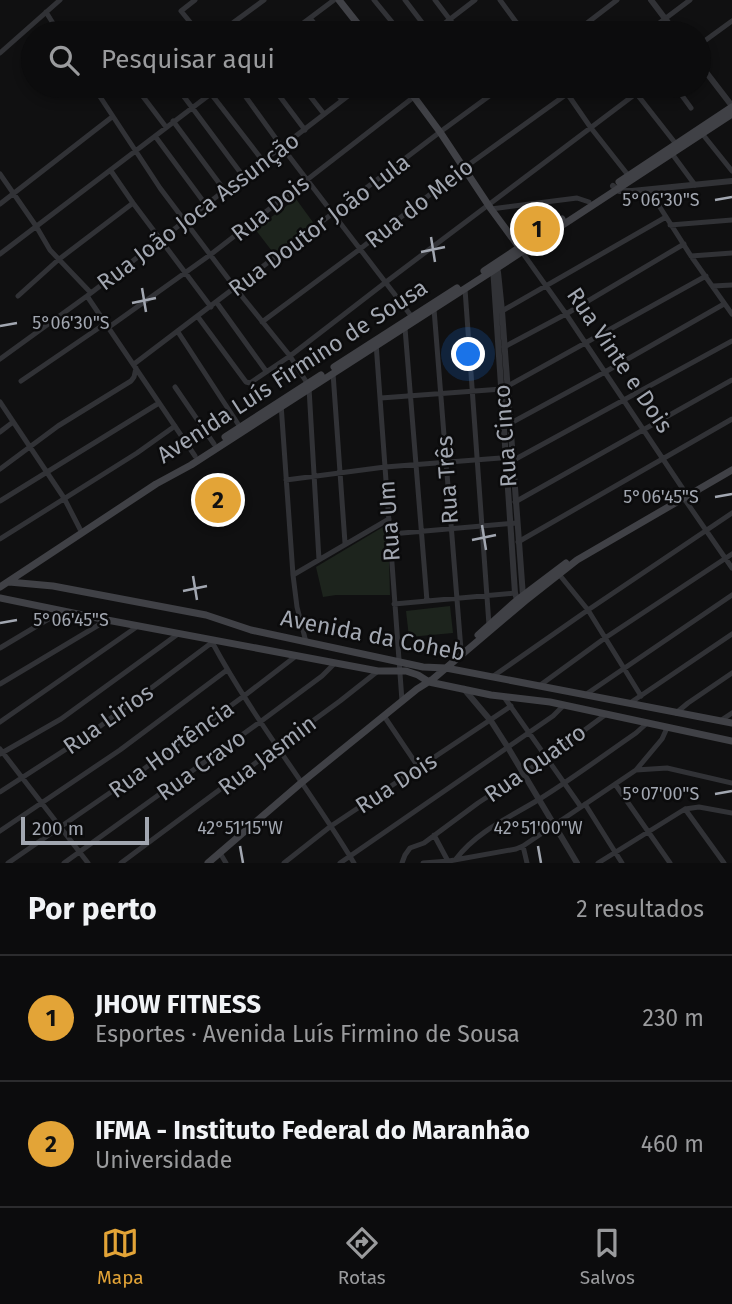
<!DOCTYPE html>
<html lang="pt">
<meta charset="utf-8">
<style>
body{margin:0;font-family:"Fira Sans",sans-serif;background:#1a1a1b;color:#f1f3f6}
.scale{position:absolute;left:21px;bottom:18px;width:128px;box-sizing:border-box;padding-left:7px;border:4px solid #a2a7b1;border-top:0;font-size:19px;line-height:24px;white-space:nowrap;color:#a2a7b1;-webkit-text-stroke:5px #0b0b0c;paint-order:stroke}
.you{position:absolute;left:469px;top:355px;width:24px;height:24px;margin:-18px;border:5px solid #fff;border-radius:50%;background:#1a73e8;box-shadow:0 0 0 10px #1a73e833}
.badge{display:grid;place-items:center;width:46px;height:46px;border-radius:50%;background:#e3a437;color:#111;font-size:23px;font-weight:700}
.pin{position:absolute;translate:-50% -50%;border:4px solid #fff;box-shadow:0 2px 7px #0006}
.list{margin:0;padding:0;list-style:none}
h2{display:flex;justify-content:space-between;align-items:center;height:91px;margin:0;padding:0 28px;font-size:30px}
h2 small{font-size:23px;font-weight:400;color:#9a9b9d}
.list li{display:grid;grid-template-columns:46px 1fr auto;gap:21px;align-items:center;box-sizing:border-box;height:126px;padding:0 28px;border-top:2px solid #2c2c2e}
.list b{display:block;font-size:26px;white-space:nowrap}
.list p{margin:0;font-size:23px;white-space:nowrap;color:#9a9b9d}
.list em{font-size:23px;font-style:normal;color:#9a9b9d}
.icon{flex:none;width:38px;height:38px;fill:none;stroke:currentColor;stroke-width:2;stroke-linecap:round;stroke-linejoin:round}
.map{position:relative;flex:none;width:732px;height:863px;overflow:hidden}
.search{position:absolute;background:#0c0c0d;box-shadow:0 4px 10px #0003;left:21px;right:21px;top:21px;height:77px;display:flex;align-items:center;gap:18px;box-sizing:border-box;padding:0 24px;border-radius:38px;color:#9a9b9d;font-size:26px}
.sheet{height:343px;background:#0c0c0d}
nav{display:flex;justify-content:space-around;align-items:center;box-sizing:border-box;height:98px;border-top:2px solid #2c2c2e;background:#0c0c0d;font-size:19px;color:#9a9b9d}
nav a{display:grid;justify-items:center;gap:4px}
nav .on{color:#e3a437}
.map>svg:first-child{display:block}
.green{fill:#1d241d}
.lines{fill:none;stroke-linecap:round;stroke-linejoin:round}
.minor{stroke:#313236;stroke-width:5}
.tertiary{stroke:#313236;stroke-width:6}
.secondary{stroke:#404146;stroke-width:7}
.ticks{fill:none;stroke:#a2a7b1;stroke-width:2.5}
.labels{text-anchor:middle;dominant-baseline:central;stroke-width:5;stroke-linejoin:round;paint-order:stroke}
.street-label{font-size:23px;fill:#a2a7b1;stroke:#0b0b0c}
.ticks-label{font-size:18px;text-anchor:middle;fill:#a2a7b1;stroke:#0b0b0c;stroke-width:5;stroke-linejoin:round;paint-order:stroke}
</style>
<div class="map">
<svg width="732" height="863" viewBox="0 0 732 863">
<rect width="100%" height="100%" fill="#101011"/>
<path class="green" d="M 296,199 L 315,225 L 275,255 L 255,229 Z
M 388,524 L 390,595 L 336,595 L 323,597 L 316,567 Z
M 450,606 L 453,633 L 409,637 L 406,611 Z"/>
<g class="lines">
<path class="minor" d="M 195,0 L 181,11 L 199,33
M 374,0 L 401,33
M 405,0 L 430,33
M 435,0 L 460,33
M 500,0 L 524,33
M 46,12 L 59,33
M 310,18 L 322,33
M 157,32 L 158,33
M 219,33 L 264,0
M 290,33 L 334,0
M 432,33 L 475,0
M 502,33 L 517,23
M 574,33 L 617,0
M 646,33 L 690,0
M 699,45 L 732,21
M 0,53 L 60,0
M 93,86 L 160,188 L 236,289 L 290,356 L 307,383
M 135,86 L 166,127
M 176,86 L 243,176
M 205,86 L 263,161
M 238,86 L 282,147 L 412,317
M 272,86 L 305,130
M 302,86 L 324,114
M 331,86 L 342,100
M 562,86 L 591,128 L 628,175
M 675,86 L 691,108
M 636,93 L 676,144
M 173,121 L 225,191
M 700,131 L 732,171
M 155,136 L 206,205
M 670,151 L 695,185
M 111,171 L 133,203 L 211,307
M 0,174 L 36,226 L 50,250 L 91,293
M 649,190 L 691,256 L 732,314
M 0,204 L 112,117
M 491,209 L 577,198 L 589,202
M 670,225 L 732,220
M 522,252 L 566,314 L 687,495
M 0,254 L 221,86
M 691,256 L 732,253
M 713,286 L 732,285
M 465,289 L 489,625
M 18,296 L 58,260 L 133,203
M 87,296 L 195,456
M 217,303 L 266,371
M 434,309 L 461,650
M 502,311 L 666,217
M 198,317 L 246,382 L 250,383 L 290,356 L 386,282 L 646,86
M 262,322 L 360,249 L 464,168 L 578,86
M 109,327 L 210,255 L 428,86
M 405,328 L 427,601
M 178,332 L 240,427
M 376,343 L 402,701
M 504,347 L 566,314 L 684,244
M 0,359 L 87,296 L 361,86
M 134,364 L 440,132 L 503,86
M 333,373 L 345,543
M 21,381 L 106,323
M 175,387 L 214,444
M 506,387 L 706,276
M 309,388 L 319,560
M 381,398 L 502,389
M 0,402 L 64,498 L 82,533
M 281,404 L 293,575 L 297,607 L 306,642
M 509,424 L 605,372 L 724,304
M 0,432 L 13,422
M 512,461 L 732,341
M 0,469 L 58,426 L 131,381 L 134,377 L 136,368
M 286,480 L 385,467 L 512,457
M 681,494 L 732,568
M 0,501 L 159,403
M 515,502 L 732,380
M 391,534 L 517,523
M 0,539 L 137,453 L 175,426
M 518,542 L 732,419
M 558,573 L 588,610 L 641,696
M 293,575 L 389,519
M 394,604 L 515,593
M 212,642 C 254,720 309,788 354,863
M 0,648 L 62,611
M 492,677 L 588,610 L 732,513
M 0,684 L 107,620
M 539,686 L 605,638 L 732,554
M 585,695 L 732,595
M 504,697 L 581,807
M 630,703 L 732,634
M 676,713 L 688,703 L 732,673
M 384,716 L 419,768
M 720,721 L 732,713
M 0,722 L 138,626
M 0,749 L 88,863
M 0,754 L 61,719 L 178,634
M 636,770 L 667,768 L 732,783
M 615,784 L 670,863
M 0,792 L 91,733 L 214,641
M 585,804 L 622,863
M 685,809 L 724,863
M 0,831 L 120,750 L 227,670
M 434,835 L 449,863
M 523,846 L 527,863
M 220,853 L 226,863
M 456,859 C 476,832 510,817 538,800 C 572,779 604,755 636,733 L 646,724
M 8,863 L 130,779 L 244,696 L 296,656
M 64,863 L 260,722 L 322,676 L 335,663
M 121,863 L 277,747 L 340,701 L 378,671
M 284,863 L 331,826 L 511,706
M 340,863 L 553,716 L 564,705
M 402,863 L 405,855 L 410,848 L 424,843 L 478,803 L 548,757 L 605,715
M 423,863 L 449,861 L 516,849 L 523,846 L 636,770 L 662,739 L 667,728
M 598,863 L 685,809 L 699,807 L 732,813"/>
<path class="tertiary" d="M 651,0 L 676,33
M 699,63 L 732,106
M 613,186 L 619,191 L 632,191 L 732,181
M 493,267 L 515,593 L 518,602
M 498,272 L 502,311 L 523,596 L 524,599
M 464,689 L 491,721 L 507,746 L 577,863"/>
<path class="secondary" d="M 339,0 L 365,33
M 406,86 L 440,132 L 491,209 L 522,251
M 619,182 L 732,107
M 484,271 L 562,219
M 334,367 L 457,288
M 225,437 L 321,375
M 9,582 L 53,586 L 206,615 L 251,630 L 423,667 L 446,668 L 732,723
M 0,587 L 156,484 L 191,465 L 497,268 L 732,114
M 0,598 L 107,620 L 378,671 L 406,671 L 418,675 L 429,682 L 491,695 L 550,702 L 732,741
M 478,635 L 517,600 L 566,563
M 208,863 L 301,783 L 417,689 L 433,679 L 525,601 L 577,560 L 732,470"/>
</g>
<path class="ticks" d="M 715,200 L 732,197M 431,237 L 435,262M 421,252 L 445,247M 142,288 L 146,312M 132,303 L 156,298M 0,326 L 17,323M 715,497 L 732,494M 482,525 L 486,550M 472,540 L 496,535M 193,576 L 197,600M 183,591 L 207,586M 0,623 L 17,620M 715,794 L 732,791M 240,846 L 243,863M 538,846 L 541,863"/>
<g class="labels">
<g class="street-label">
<text transform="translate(419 203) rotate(-38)">Rua do Meio</text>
<text transform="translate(270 208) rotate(-38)">Rua Dois</text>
<text transform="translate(198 211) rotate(-37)">Rua João Joca Assunção</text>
<text transform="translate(319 225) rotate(-37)">Rua Doutor João Lula</text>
<text transform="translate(620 360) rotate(56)">Rua Vinte e Dois</text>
<text transform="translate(292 371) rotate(-33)">Avenida Luís Firmino de Sousa</text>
<text transform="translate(505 436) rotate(-94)">Rua Cinco</text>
<text transform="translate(447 480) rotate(-94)">Rua Três</text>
<text transform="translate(389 521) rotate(-94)">Rua Um</text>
<text transform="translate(373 635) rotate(11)">Avenida da Coheb</text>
<text transform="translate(108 719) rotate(-35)">Rua Lirios</text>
<text transform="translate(171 749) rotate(-36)">Rua Hortência</text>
<text transform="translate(267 755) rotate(-37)">Rua Jasmin</text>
<text transform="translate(535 763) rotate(-35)">Rua Quatro</text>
<text transform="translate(201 765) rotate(-36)">Rua Cravo</text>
<text transform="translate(396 783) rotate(-33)">Rua Dois</text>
</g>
</g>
<g class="ticks-label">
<text x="661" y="206">5°06'30"S</text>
<text x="71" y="329">5°06'30"S</text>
<text x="661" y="503">5°06'45"S</text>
<text x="71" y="626">5°06'45"S</text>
<text x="661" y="800">5°07'00"S</text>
<text x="240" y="834">42°51'15"W</text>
<text x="538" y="834">42°51'00"W</text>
</g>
</svg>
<div class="scale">200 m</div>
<div class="you"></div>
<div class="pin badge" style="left:537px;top:229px">1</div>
<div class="pin badge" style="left:218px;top:500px">2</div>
<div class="search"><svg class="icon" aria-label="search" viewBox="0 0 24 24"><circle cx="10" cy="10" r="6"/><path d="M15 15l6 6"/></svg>Pesquisar aqui</div>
</div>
<section class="sheet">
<h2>Por perto<small>2 resultados</small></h2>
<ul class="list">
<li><span class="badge">1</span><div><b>JHOW FITNESS</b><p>Esportes · Avenida Luís Firmino de Sousa</p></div><em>230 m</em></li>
<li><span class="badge">2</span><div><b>IFMA - Instituto Federal do Maranhão</b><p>Universidade</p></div><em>460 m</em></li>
</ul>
</section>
<nav>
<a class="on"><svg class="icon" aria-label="map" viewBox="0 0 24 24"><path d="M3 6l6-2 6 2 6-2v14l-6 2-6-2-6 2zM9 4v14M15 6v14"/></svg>Mapa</a>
<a><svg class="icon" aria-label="directions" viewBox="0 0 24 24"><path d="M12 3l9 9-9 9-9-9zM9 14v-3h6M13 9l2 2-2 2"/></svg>Rotas</a>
<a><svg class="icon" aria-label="saved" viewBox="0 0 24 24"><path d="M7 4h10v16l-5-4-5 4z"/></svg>Salvos</a>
</nav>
